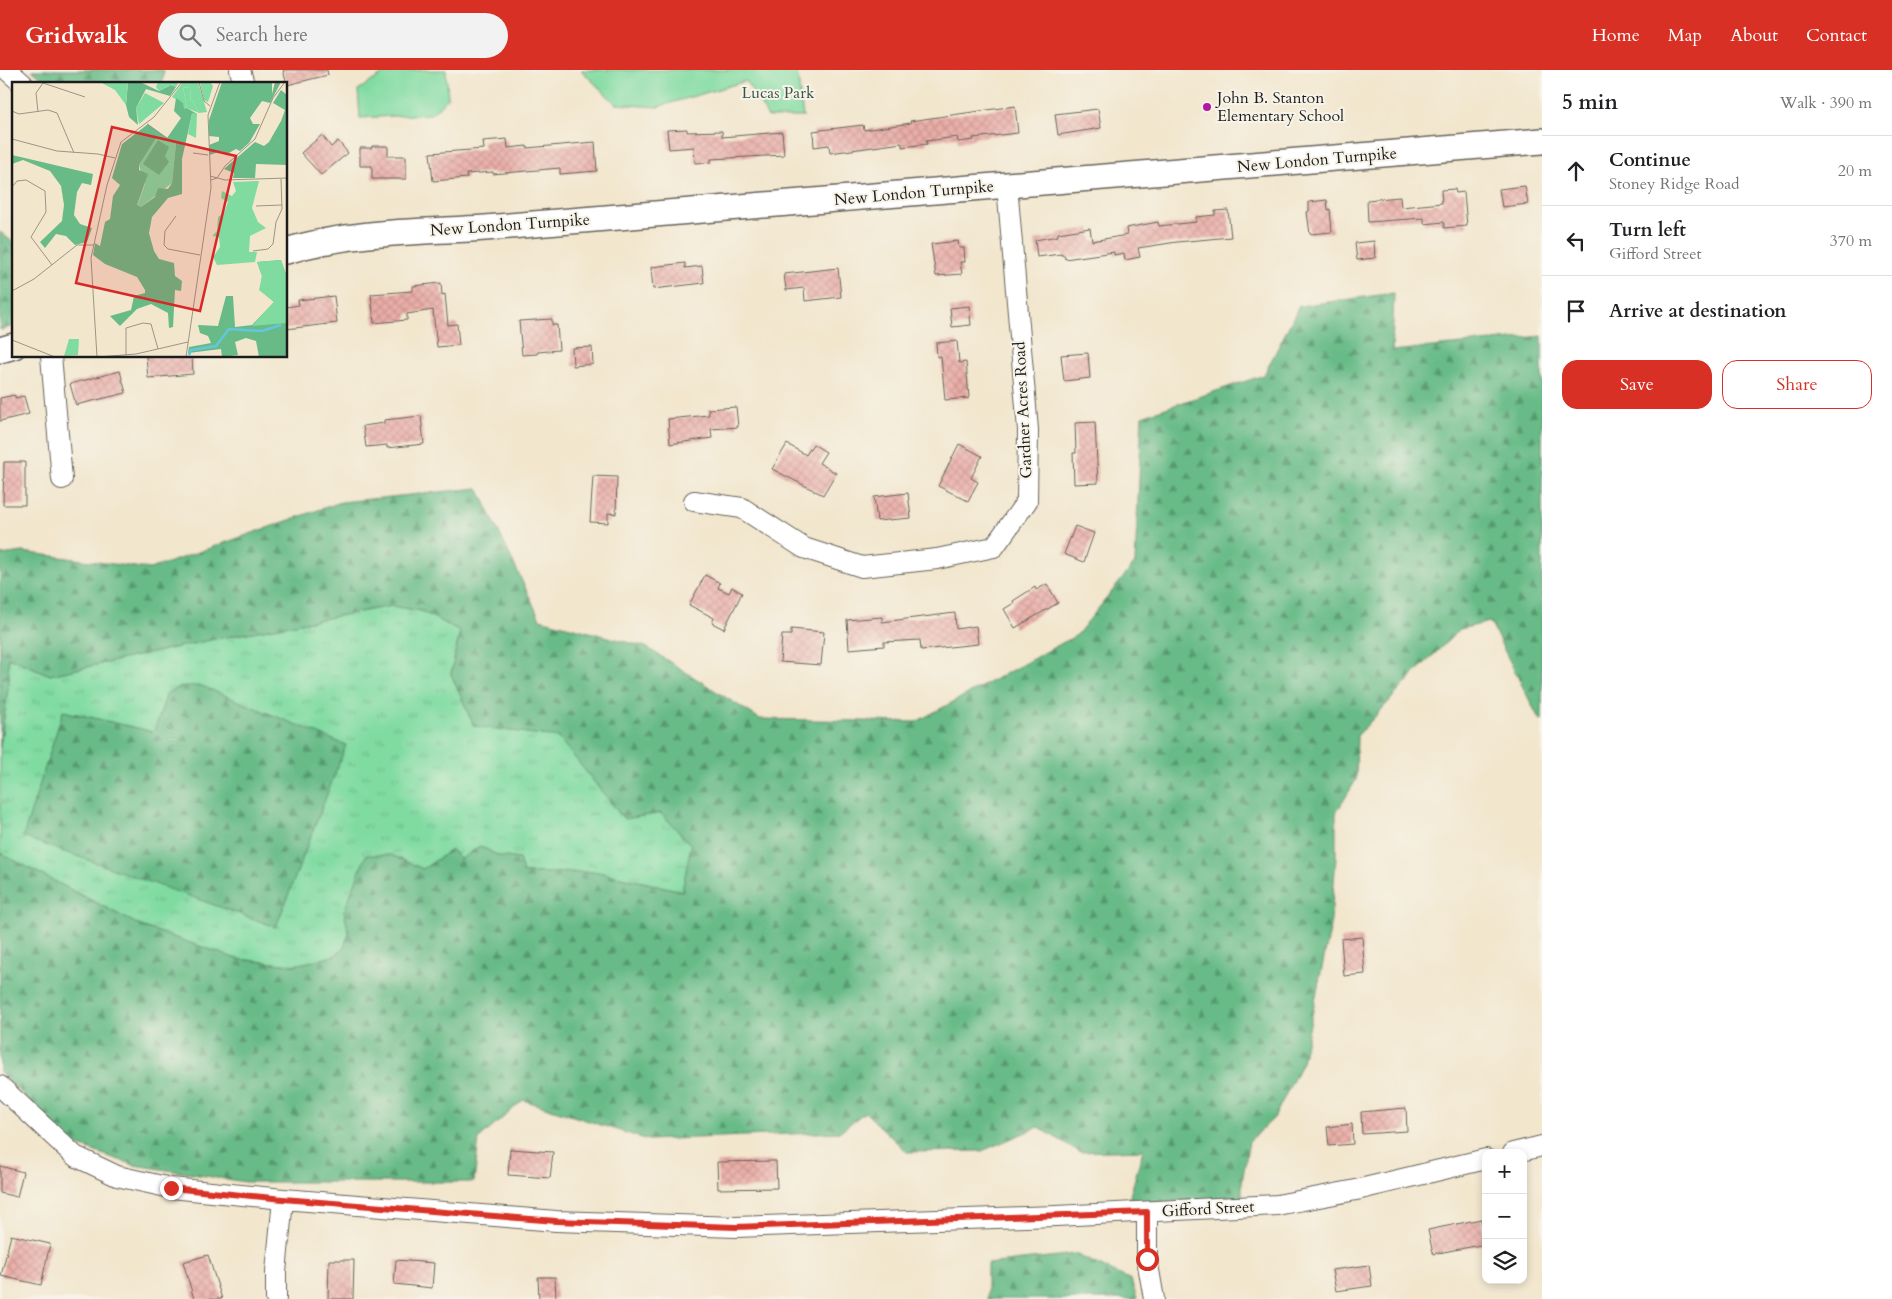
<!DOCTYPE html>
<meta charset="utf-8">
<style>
body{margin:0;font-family:Cardo,serif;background:#f2f2f2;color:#202124}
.controls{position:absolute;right:15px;bottom:15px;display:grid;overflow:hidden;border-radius:10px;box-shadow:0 2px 8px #0003}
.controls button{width:45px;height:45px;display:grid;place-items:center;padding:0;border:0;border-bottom:1px solid #e0e0e0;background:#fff;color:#202124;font:25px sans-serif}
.stop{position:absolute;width:15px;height:15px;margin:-11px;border:4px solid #d93025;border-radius:50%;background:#fff}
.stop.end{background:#d93025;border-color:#fff;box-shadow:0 1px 5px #0008}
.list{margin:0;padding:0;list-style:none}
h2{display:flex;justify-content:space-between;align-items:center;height:65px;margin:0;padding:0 20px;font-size:21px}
h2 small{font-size:16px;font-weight:400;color:#757577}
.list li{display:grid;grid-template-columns:32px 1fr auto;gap:15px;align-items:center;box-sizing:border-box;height:70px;padding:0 20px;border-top:1px solid #e0e0e0}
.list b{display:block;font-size:19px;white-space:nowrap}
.list p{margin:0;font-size:16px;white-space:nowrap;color:#757577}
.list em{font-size:16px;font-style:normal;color:#757577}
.actions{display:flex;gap:10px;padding:15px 20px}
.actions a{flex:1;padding:11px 0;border:1px solid #d93025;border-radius:15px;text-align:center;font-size:18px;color:#d93025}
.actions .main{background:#d93025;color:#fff}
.icon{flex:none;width:28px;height:28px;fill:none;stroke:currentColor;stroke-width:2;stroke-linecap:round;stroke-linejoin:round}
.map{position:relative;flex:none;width:1542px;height:1229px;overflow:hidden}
header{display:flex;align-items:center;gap:30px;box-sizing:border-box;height:70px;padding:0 25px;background:#d93025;color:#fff}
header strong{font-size:24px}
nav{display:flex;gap:28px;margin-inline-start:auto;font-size:18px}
.search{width:350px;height:45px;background:#f2f2f2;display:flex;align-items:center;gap:12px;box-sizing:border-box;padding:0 18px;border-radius:28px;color:#757577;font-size:19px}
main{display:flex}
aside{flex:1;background:#fff}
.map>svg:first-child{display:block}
.grass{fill:url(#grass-tufts);stroke:#4e7c5e;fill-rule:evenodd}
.forest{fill:url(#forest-firs);stroke:#426c52}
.park{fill:#80dba1;stroke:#4e7c5e}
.building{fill:url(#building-cross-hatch)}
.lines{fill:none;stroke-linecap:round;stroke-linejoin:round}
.minor-casing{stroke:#67635a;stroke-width:22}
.major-casing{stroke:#67635a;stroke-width:28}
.minor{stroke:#fff;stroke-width:20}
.major{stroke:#fff;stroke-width:25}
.route{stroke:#d93025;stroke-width:6}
.poi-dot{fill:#b5179e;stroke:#f7f3e8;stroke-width:2}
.labels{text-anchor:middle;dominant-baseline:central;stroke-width:4;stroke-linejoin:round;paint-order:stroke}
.park-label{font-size:16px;fill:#3a5544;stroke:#f7f3e8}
.poi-label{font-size:16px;fill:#1c1c1c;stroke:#f7f3e8;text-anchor:start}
.street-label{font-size:16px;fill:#1c1c1c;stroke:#f7f3e8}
.inset-river{fill:none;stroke:#62c6df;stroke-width:2.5}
.inset-road{fill:none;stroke:#9c9586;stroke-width:1}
.view{fill:#d62828;fill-opacity:0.15;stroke:#d62828;stroke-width:2.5}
.inset-edge{fill:none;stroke:#1c1c1c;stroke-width:2.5}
</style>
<header>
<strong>Gridwalk</strong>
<div class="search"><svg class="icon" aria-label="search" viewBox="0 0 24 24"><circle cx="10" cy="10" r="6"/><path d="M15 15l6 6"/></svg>Search here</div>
<nav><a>Home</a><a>Map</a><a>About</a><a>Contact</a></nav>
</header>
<main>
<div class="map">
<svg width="1542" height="1229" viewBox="0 0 1542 1229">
<defs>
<pattern id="grass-tufts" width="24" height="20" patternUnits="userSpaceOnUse" patternTransform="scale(1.25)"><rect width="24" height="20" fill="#80dba1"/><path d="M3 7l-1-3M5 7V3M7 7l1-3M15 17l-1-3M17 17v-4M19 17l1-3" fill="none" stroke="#6ebb8a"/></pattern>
<pattern id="forest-firs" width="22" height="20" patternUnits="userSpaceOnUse" patternTransform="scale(1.25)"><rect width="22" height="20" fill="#68bb87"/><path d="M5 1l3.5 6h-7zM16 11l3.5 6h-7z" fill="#55976e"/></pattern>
<pattern id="building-cross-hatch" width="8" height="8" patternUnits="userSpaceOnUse" patternTransform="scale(1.25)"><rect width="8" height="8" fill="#eaada7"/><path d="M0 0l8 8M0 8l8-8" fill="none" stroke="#c8948f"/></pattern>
</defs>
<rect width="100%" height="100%" fill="#f7f3e8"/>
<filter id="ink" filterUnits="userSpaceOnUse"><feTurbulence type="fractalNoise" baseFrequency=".02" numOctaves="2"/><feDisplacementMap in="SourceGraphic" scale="10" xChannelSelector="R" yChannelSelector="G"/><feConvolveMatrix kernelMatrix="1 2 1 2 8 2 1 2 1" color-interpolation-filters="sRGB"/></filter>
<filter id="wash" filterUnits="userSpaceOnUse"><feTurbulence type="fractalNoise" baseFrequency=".0096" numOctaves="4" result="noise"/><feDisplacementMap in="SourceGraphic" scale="20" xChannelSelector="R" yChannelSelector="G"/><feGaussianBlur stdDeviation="1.12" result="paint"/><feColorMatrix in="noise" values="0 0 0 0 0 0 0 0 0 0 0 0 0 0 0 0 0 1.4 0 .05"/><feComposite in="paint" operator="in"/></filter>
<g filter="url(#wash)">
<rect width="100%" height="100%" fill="#f2e6cd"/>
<path class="grass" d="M 391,536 L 421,541 L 460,561 L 451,604 L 474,656 L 559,667 L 624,749 L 661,743 L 691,775 L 683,821 L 598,802 L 523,803 L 519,789 L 499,786 L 480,776 L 461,789 L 451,780 L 423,799 L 391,785 L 344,841 L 349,863 L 344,877 L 337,885 L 315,891 L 292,895 L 237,889 L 141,856 L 0,783 L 0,677 L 9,611 L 8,587 L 50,605 L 210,570 ZM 167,623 L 276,857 L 63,641 L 154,662 Z"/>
<path class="forest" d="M 32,0 L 164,0 L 162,14 L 48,14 Z
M 0,162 L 14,173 L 14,256 L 0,260 Z
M 1394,223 L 1392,281 L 1542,266 L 1542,650 L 1539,649 L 1490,552 L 1460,559 L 1417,601 L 1357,666 L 1356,710 L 1336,743 L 1336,788 L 1330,860 L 1302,992 L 1274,1048 L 1249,1071 L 1242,1112 L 1242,1129 L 1128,1133 L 1143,1080 L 1080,1082 L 1038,1057 L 982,1081 L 907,1082 L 865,1042 L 839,1062 L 648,1070 L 523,1030 L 479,1069 L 474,1112 L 245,1112 L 134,1095 L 73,1074 L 0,1002 L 0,783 L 141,856 L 237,889 L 292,895 L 315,891 L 337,885 L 344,877 L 349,863 L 344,841 L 366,785 L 391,785 L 423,799 L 451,780 L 461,789 L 480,776 L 499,786 L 519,789 L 523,803 L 598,802 L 682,821 L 691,775 L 661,743 L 624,749 L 558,667 L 474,656 L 451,604 L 460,561 L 421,541 L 391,536 L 210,570 L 50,605 L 8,587 L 9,611 L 0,677 L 0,485 L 23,482 L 150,499 L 341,432 L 478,418 L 540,549 L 646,577 L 760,649 L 916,652 L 1077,565 L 1135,493 L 1142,346 L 1264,305 L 1299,236 Z
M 184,616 L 202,616 L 346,675 L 276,857 L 23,767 L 63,641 L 154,662 L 167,623 Z
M 1075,1184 L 1131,1210 L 1137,1229 L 987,1229 L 987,1194 Z"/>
<path class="park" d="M 383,0 L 446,0 L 448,28 L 431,44 L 360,48 L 358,20 L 383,4 Z
M 581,0 L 797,0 L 803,47 L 768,47 L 746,11 L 657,37 L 616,34 Z"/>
<g id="blocks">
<path class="building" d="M 283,0 L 327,0 L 328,5 L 287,15 Z
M 1015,36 L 1018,63 L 973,68 L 974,70 L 958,72 L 957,67 L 926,71 L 927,74 L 902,77 L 902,73 L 830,83 L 829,75 L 814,77 L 813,61 L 863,55 L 864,60 L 911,53 L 910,51 Z
M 1098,39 L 1101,58 L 1058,65 L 1055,44 Z
M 687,59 L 687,62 L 722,61 L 722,67 L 782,62 L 784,85 L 711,89 L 711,92 L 695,93 L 694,77 L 669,79 L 667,60 Z
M 322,65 L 331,77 L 338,71 L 348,83 L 321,105 L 301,83 Z
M 507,69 L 508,78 L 527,76 L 527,78 L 595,72 L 597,101 L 560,104 L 560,98 L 493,104 L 493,102 L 466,104 L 467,108 L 433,111 L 430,83 L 484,79 L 483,71 Z
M 372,76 L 388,76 L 388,86 L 406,86 L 406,109 L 372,109 L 372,96 L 360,96 L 360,78 L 372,78 Z
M 1525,116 L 1528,134 L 1502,137 L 1499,119 Z
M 1455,119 L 1456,123 L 1464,122 L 1467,156 L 1444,158 L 1444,152 L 1424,154 L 1424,148 L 1368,152 L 1367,130 L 1400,127 L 1401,137 L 1442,133 L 1441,120 Z
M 1327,130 L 1328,140 L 1330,139 L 1332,162 L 1310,164 L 1307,142 L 1309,141 L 1309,132 Z
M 1228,140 L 1231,167 L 1177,172 L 1138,178 L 1140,187 L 1125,190 L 1124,183 L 1114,185 L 1114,182 L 1065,189 L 1064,185 L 1061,185 L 1061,184 L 1037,187 L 1035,170 L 1058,166 L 1058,163 L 1090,158 L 1092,171 L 1127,165 L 1126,158 L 1158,152 L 1159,156 L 1196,152 L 1196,147 L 1215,145 L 1215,141 Z
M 958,171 L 959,178 L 964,178 L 965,192 L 960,192 L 962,204 L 936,206 L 931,174 Z
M 1374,171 L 1375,188 L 1357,190 L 1355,173 Z
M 685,193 L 685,198 L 702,196 L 704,213 L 653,219 L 651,197 Z
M 838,198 L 841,227 L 805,231 L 804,218 L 786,220 L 784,204 Z
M 441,213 L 442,225 L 445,224 L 448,255 L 457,254 L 459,275 L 437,277 L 433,240 L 407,244 L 407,250 L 374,253 L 371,224 L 413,221 L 413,216 Z
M 334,226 L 337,253 L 286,259 L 286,237 L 299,235 L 298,230 Z
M 969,236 L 971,255 L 952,257 L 950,238 Z
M 552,249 L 552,255 L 557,255 L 559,280 L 538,282 L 537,284 L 522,285 L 519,251 Z
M 957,271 L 959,293 L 966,292 L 969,328 L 945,330 L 941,286 L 937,287 L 936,273 Z
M 592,277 L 593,294 L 573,296 L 572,278 Z
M 1088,283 L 1090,308 L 1064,311 L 1061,285 Z
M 146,286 L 192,286 L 193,304 L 148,308 Z
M 120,301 L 126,323 L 76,335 L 70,314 Z
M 15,325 L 15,328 L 24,326 L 29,344 L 0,351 L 0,328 Z
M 736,337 L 738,357 L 711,359 L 712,368 L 670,374 L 668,349 L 709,345 L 708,339 Z
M 421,346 L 424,374 L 387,378 L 387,375 L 366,377 L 363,356 L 384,353 L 384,350 Z
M 1095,352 L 1098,413 L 1074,414 L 1073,383 L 1076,383 L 1075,353 Z
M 787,374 L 806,385 L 813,374 L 826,382 L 819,393 L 836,403 L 823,425 L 772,399 Z
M 959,374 L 982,386 L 971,408 L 978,412 L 968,431 L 938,416 Z
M 4,392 L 25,392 L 25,435 L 3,435 Z
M 593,406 L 617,407 L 616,444 L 608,443 L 608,453 L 590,452 Z
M 908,423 L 911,448 L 877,451 L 874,427 Z
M 1075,456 L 1094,463 L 1084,492 L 1064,484 Z
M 705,505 L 720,513 L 718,518 L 729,523 L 732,517 L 742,523 L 724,559 L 712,553 L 714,548 L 689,535 Z
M 1047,514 L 1058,533 L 1015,558 L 1004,539 L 1014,533 L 1013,531 L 1035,517 L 1036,520 Z
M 955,543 L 956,559 L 976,556 L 978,574 L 921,580 L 920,570 L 884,572 L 884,576 L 849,579 L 847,550 L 882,547 L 882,552 Z
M 791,559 L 824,562 L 821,595 L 780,592 L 782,565 L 791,565 Z
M 1362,867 L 1365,904 L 1344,906 L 1341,869 Z
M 1406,1038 L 1407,1061 L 1362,1064 L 1361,1042 Z
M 1352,1054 L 1353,1074 L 1329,1076 L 1327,1057 Z
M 510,1079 L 553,1082 L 550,1108 L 508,1105 Z
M 776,1091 L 777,1118 L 718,1119 L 717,1092 Z
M 0,1096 L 23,1102 L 17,1127 L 0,1123 Z
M 1481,1149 L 1486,1174 L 1433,1184 L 1428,1160 Z
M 11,1165 L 50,1174 L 41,1215 L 1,1206 Z
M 208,1185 L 222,1229 L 194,1229 L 183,1192 Z
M 329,1190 L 354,1190 L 353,1229 L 328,1229 Z
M 396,1190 L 434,1193 L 432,1218 L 394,1214 Z
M 1369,1195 L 1372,1216 L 1336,1221 L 1332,1200 Z
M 538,1207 L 555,1207 L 556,1229 L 539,1229 Z"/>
</g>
</g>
<g filter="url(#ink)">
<use href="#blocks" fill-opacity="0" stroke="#67635a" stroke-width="1"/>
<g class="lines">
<g class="minor-casing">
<path id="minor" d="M 7,0 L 23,14
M 240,0 L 244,14
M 51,286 L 62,409
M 694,431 L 742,438 L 804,478 L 862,497 L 937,489 L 994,477 L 1027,431 L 1028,360 L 1007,115
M 0,1016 L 75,1086 L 117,1106 L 171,1118 L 283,1129 L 556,1151 L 736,1157 L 1056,1146 L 1277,1135 L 1356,1120 L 1486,1089
M 1513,1083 L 1542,1076
M 1147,1142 L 1147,1189 L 1154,1229
M 276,1229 L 276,1202 L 283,1129"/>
</g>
<g class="major-casing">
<path id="major" d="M 286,181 C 351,161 419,162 485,158 L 1542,71
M 0,280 L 14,276"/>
</g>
<use href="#minor" class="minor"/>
<use href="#major" class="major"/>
</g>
</g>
<g class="lines" filter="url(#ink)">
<path class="route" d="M 171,1118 L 283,1129 L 556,1151 L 736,1157 L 1147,1142 L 1147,1189"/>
</g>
<circle class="poi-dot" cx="1207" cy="37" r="5"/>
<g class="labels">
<g class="park-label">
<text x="778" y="23">Lucas Park</text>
</g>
<g class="poi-label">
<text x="1217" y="28">John B. Stanton<tspan x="1217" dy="18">Elementary School</tspan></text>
</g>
<g class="street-label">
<text transform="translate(1317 90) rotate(-5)">New London Turnpike</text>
<text transform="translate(914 123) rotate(-5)">New London Turnpike</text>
<text transform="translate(510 155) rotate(-4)">New London Turnpike</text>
<text transform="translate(1023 340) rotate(-93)">Gardner Acres Road</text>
<text transform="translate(1208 1139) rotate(-3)">Gifford Street</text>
</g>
</g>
<g transform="translate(12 12)">
<rect width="275" height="275" fill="#f2e6cd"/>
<path d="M 171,0 L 186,0 L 195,30 L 187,31 L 181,19 L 179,20 L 178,6 L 171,5 L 175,26 L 171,28 L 171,21 L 160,15 ZM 188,0 L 198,0 L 201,4 L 196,20 L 192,18 ZM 133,11 L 152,21 L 127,42 L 124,26 ZM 145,55 L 164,61 L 160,101 L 129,125 L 125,124 L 133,102 L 127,83 Z" fill="#80dba1"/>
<path d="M 116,0 L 128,0 L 147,9 L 159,3 L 164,5 L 158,14 L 134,7 L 124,26 L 126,43 L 117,35 L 114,23 ZM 210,0 L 260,0 L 260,12 L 263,0 L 269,0 L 258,21 L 250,19 L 238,36 L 241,42 L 248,42 L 237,61 L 228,69 L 224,67 L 215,72 L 209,69 L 198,73 L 197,63 L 207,59 L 207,55 L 197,54 L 197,38 ZM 269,8 L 275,13 L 275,83 L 244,82 L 243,96 L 221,96 L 222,91 L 212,87 L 243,60 L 252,64 L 257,60 L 269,39 L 273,28 L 261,21 ZM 164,16 L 171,21 L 172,27 L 175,26 L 185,32 L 180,32 L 170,77 L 170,112 L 156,116 L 140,135 L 137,151 L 142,169 L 147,177 L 162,181 L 163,194 L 170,199 L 169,209 L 163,208 L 161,245 L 157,246 L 156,231 L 139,222 L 125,227 L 108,244 L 98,234 L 119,228 L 122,214 L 133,211 L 133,208 L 125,195 L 93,182 L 81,173 L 83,161 L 88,164 L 93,140 L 98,137 L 101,114 L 108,103 L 100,96 L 110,62 L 136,42 L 155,56 L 169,36 L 162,29 ZM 145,55 L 164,61 L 160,101 L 156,107 L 146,106 L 143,115 L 129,125 L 125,123 L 136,92 L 127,88 L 127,83 ZM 146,58 L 157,65 L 153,74 L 157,80 L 147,93 L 131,82 ZM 0,73 L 81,92 L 79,103 L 70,101 L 65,110 L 62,133 L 68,142 L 80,146 L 75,160 L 63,163 L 54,154 L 44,152 L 33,166 L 28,160 L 50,139 L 52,123 L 49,104 L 38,89 L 11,78 L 0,82 ZM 269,178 L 275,195 L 275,275 L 247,275 L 244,259 L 234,256 L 223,260 L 226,273 L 210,275 L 209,267 L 176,271 L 177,265 L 199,261 L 196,254 L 188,251 L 186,243 L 206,244 L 214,214 L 221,214 L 223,245 L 240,243 L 262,220 L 248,208 L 250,194 L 245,180 Z" fill="#68bb87" fill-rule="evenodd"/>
<path d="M 88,0 L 116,0 L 114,23 L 103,8 ZM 146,0 L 167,0 L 164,5 L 159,3 L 147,9 L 144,5 ZM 171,5 L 178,6 L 179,20 L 181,19 L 187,31 L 175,26 Z" fill="#80dba1"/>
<path d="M 180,31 L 185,32 L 184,56 L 176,52 ZM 247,99 L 240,126 L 246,140 L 254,146 L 238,154 L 237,170 L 245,170 L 243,180 L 205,183 L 201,175 L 208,165 L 207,155 L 200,154 L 205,149 L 206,135 L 212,131 L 216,120 L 209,116 L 210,109 L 220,114 L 224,109 L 221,100 ZM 269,178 L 275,195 L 275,241 L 240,244 L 262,220 L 247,208 L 250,194 L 245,180 ZM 57,257 L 67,257 L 66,273 L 52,274 Z" fill="#80dba1"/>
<path class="inset-river" d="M 177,273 L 179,268 L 204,264 L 217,247 L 250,249 L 269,243"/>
<path class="inset-road" d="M 187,0 L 192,19 L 198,24M 0,29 L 7,32 L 36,28 L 45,31 L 62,71M 26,30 L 24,11 L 31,1 L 73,15M 135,42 L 155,56M 0,57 L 45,69 L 86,72 L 103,76M 181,71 L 196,73M 198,94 L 213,98 L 275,96M 199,98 L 205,96 L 213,84 L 243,57 L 261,16 L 273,0M 0,105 L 5,99 L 14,98 L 33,109 L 34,130 L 19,155 L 40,183M 244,124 L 270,123M 164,134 L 153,149 L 152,163 L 156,167 L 188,173M 241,169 L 256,167 L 261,162 L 264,140 L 270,127 L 269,97M 0,209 L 22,197 L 65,163 L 82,163M 0,258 L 43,275M 114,273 L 114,246 L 131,241 L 139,242 L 146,267M 85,275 L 79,176 L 95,103 L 109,60 L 142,35 L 170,0M 86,275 L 124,272 L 176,260M 174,275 L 199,106 L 196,33 L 208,0"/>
<path class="view" d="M 100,45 L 224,74 L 188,229 L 64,201 Z"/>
<rect width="275" height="275" class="inset-edge"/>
</g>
</svg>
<div class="controls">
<button>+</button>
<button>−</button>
<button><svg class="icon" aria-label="layers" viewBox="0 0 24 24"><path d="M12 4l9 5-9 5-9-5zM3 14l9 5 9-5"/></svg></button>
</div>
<div class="stop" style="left:1147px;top:1189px"></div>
<div class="stop end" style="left:171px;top:1118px"></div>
</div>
<aside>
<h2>5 min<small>Walk · 390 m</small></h2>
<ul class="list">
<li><svg class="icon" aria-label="ahead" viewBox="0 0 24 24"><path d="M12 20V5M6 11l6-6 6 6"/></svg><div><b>Continue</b><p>Stoney Ridge Road</p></div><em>20 m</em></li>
<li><svg class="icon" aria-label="left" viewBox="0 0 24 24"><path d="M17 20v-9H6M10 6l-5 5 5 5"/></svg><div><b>Turn left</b><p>Gifford Street</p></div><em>370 m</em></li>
<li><svg class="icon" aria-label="arrive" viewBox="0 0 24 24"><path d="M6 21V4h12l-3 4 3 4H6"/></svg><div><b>Arrive at destination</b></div></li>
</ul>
<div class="actions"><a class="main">Save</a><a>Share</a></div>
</aside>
</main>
